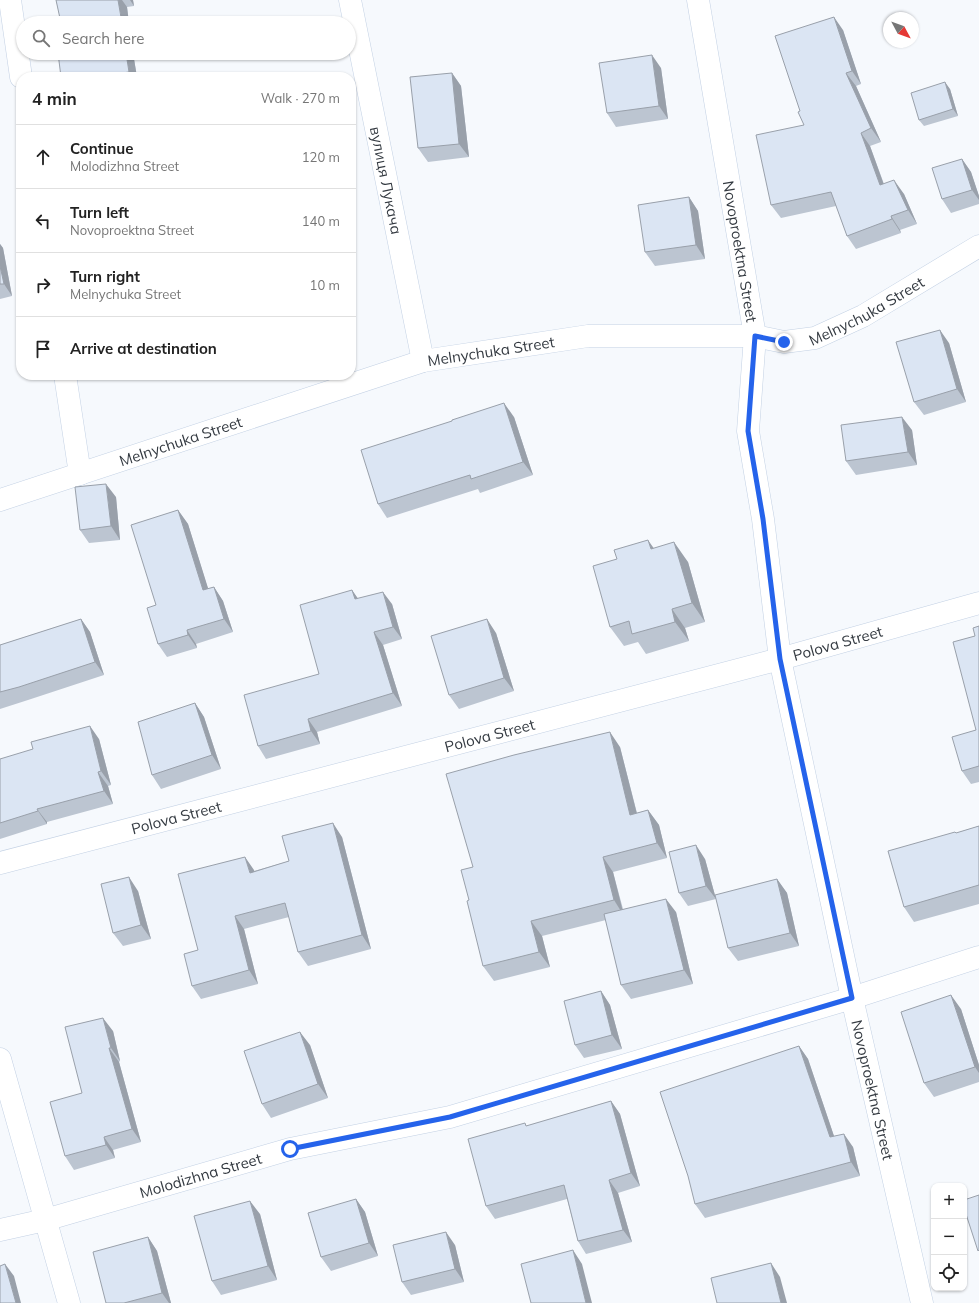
<!DOCTYPE html>
<meta charset="utf-8">
<style>
body{margin:0;font-family:Mulish,sans-serif;background:#f2f2f2;color:#222}
.controls{position:absolute;right:12px;bottom:12px;display:grid;overflow:hidden;border-radius:8px;box-shadow:0 1px 3px #0004}
.controls button{width:36px;height:36px;display:grid;place-items:center;padding:0;border:0;border-bottom:1px solid #e0e0e0;background:#fff;color:#222;font:20px sans-serif}
.compass{position:absolute;left:883px;top:12px;width:36px;height:36px;border-radius:50%;background:#fff;box-shadow:0 1px 3px #0004;rotate:131deg}
.stop{position:absolute;width:12px;height:12px;margin:-9px;border:3px solid #2563eb;border-radius:50%;background:#fff}
.stop.end{background:#2563eb;border-color:#fff;box-shadow:0 1px 4px #0008}
.list{margin:0;padding:0;list-style:none}
h2{display:flex;justify-content:space-between;align-items:center;height:52px;margin:0;padding:0 16px;font-size:17px}
h2 small{font-size:13px;font-weight:400;color:#767676}
.list li{display:grid;grid-template-columns:26px 1fr auto;gap:12px;align-items:center;box-sizing:border-box;height:64px;padding:0 16px;border-top:1px solid #e0e0e0}
.list b{display:block;font-size:15px;white-space:nowrap}
.list p{margin:0;font-size:13px;white-space:nowrap;color:#767676}
.list em{font-size:13px;font-style:normal;color:#767676}
.icon{flex:none;width:22px;height:22px;fill:none;stroke:currentColor;stroke-width:2;stroke-linecap:round;stroke-linejoin:round}
.map{position:relative;flex:none;width:979px;height:1303px;overflow:hidden}
.search{position:absolute;background:#fff;box-shadow:0 1px 3px #0004;left:16px;top:16px;width:340px;height:44px;display:flex;align-items:center;gap:10px;box-sizing:border-box;padding:0 14px;border-radius:22px;color:#767676;font-size:15px}
.panel{position:absolute;background:#fff;box-shadow:0 1px 3px #0004;left:16px;top:72px;width:340px;height:308px;border-radius:16px}
.map>svg:first-child{display:block}
.lines{fill:none;stroke-linecap:round;stroke-linejoin:round}
.minor-casing{stroke:#c3d1e4;stroke-width:23}
.minor{stroke:#fff;stroke-width:22}
.wall{fill:#bcc5d1}
.shaded-wall{fill:#99a0aa}
.building{fill:#dbe5f3;stroke:#99a0aa}
.route{stroke:#2563eb;stroke-width:5}
.labels{text-anchor:middle;dominant-baseline:central;stroke-width:3.5;stroke-linejoin:round;paint-order:stroke}
.street-label{font-size:15px;fill:#343a41;stroke:#fff}
</style>
<div class="map">
<svg width="979" height="1303" viewBox="0 0 979 1303">
<rect width="100%" height="100%" fill="#f6f9fd"/>
<g class="lines">
<g class="minor-casing">
<g id="minor">
<path d="M 10,0 L 21,77"/>
<path id="s1" d="M 350,0 L 423,361"/>
<path id="s2" d="M 698,0 L 755,336 L 748,431 L 763,519 L 780,659 L 852,998 L 922,1303"/>
<path d="M 65,375 L 80,474"/>
<path id="s3" d="M 0,500 L 423,361 L 588,336 L 755,336 L 784,342 L 815,338 L 863,316 L 979,246"/>
<path id="s4" d="M 0,863 L 780,659 L 979,603"/>
<path d="M 0,1059 L 69,1303"/>
<path id="s5" d="M 0,1230 L 45,1220 L 290,1149 L 450,1117 L 852,998 L 979,957"/>
</g>
</g>
<use href="#minor" class="minor"/>
</g>
<path class="wall" d="M 56,0 L 133,0 L 134,6 L 127,7 L 129,23 L 61,23 Z
M 843,30 L 861,84 L 856,86 L 881,142 L 870,146 L 884,184 L 904,194 L 917,224 L 900,230 L 901,233 L 856,249 L 847,236 L 836,206 L 781,218 L 771,205 L 804,125 L 800,111 Z
M 133,53 L 137,77 L 61,77 Z
M 661,68 L 668,119 L 616,127 L 607,113 Z
M 452,73 L 461,86 L 469,157 L 428,162 L 418,148 Z
M 950,89 L 958,116 L 924,126 L 919,120 Z
M 962,159 L 971,172 L 979,196 L 979,204 L 951,213 L 942,199 Z
M 689,197 L 698,211 L 705,259 L 655,266 L 645,252 Z
M 0,244 L 3,248 L 12,296 L 0,299 Z
M 949,343 L 966,402 L 924,415 L 914,402 Z
M 514,417 L 533,475 L 480,493 L 478,489 L 387,518 L 378,504 Z
M 912,430 L 917,465 L 856,475 L 846,461 Z
M 116,497 L 120,540 L 89,543 L 80,530 Z
M 178,510 L 188,524 L 208,589 L 214,587 L 223,601 L 233,632 L 196,644 L 197,648 L 167,657 L 158,644 L 156,605 Z
M 654,548 L 688,562 L 705,622 L 685,628 L 689,641 L 646,654 L 638,642 L 624,646 L 610,627 Z
M 352,590 L 358,599 L 392,604 L 402,639 L 383,645 L 402,706 L 317,732 L 320,744 L 266,759 L 258,746 L 319,674 Z
M 81,619 L 90,632 L 104,675 L 28,700 L 0,709 L 0,645 Z
M 979,626 L 979,782 L 971,784 L 962,771 L 976,730 Z
M 496,633 L 514,691 L 459,709 L 449,695 Z
M 195,703 L 204,717 L 221,769 L 161,789 L 152,775 Z
M 99,739 L 111,785 L 108,786 L 113,804 L 47,822 L 47,824 L 0,839 L 0,759 Z
M 620,747 L 637,813 L 648,810 L 659,825 L 667,858 L 613,872 L 623,909 L 676,912 L 693,984 L 631,999 L 621,985 L 606,920 L 542,936 L 550,967 L 494,981 L 483,966 L 473,867 Z
M 979,826 L 979,904 L 914,922 L 904,907 L 956,833 Z
M 342,837 L 371,949 L 308,966 L 298,952 L 289,917 L 244,929 L 258,984 L 201,999 L 192,986 L 198,950 L 254,870 L 254,871 L 289,861 Z
M 705,859 L 716,899 L 688,906 L 679,893 Z
M 777,879 L 787,893 L 799,946 L 738,961 L 728,948 Z
M 138,891 L 151,939 L 123,946 L 113,933 Z
M 601,991 L 610,1005 L 622,1049 L 584,1058 L 575,1045 Z
M 961,1009 L 979,1065 L 979,1082 L 934,1097 L 924,1083 Z
M 113,1031 L 120,1061 L 119,1062 L 141,1142 L 113,1150 L 115,1158 L 74,1170 L 65,1156 L 82,1093 Z
M 310,1045 L 328,1098 L 271,1118 L 262,1104 Z
M 799,1046 L 808,1059 L 834,1136 L 853,1147 L 860,1176 L 705,1218 L 695,1204 Z
M 611,1101 L 620,1114 L 640,1186 L 618,1193 L 632,1242 L 586,1254 L 578,1241 L 567,1199 L 495,1219 L 486,1206 L 527,1126 Z
M 356,1199 L 365,1212 L 378,1256 L 331,1271 L 321,1257 Z
M 260,1214 L 277,1280 L 221,1295 L 212,1281 Z
M 148,1237 L 157,1251 L 171,1303 L 106,1303 Z
M 455,1245 L 464,1282 L 411,1295 L 402,1282 Z"/>
<path class="shaded-wall" d="M 118,0 L 122,0 L 127,7 L 129,23 L 122,23 Z
M 130,0 L 133,0 L 134,6 Z
M 834,17 L 843,30 L 861,84 L 852,71 Z
M 126,53 L 133,53 L 137,77 L 132,77 L 129,72 Z
M 652,55 L 661,68 L 668,119 L 659,106 Z
M 452,73 L 461,86 L 469,157 L 459,144 Z
M 846,73 L 856,86 L 881,142 L 871,128 Z
M 945,82 L 950,89 L 958,116 L 953,109 Z
M 861,133 L 870,146 L 889,199 L 880,185 Z
M 962,159 L 971,172 L 979,196 L 979,200 L 972,190 Z
M 894,180 L 904,194 L 917,224 L 908,210 Z
M 689,197 L 698,211 L 705,259 L 696,245 Z
M 891,216 L 900,230 L 901,233 L 892,219 Z
M 0,244 L 3,248 L 12,296 L 4,284 L 0,266 Z
M 940,330 L 949,343 L 966,402 L 957,389 Z
M 504,403 L 514,417 L 533,475 L 523,462 Z
M 902,417 L 912,430 L 917,465 L 908,452 Z
M 106,484 L 116,497 L 120,540 L 111,526 Z
M 178,510 L 188,524 L 213,604 L 203,590 Z
M 648,540 L 662,560 L 651,549 Z
M 674,542 L 688,562 L 705,622 L 692,603 Z
M 214,587 L 223,601 L 233,632 L 224,619 Z
M 352,590 L 361,603 L 355,599 Z
M 383,592 L 392,604 L 402,639 L 393,627 Z
M 672,609 L 685,628 L 689,641 L 675,622 Z
M 81,619 L 90,632 L 104,675 L 95,662 Z
M 487,619 L 496,633 L 514,691 L 504,678 Z
M 187,630 L 196,644 L 197,648 L 188,635 Z
M 374,632 L 383,645 L 402,706 L 393,693 Z
M 195,703 L 204,717 L 221,769 L 212,755 Z
M 308,719 L 317,732 L 320,744 L 311,731 Z
M 90,726 L 99,739 L 111,785 L 101,771 Z
M 610,732 L 620,747 L 641,830 L 630,815 Z
M 98,772 L 108,786 L 113,804 L 104,791 Z
M 37,809 L 47,822 L 47,824 L 38,811 Z
M 648,810 L 659,825 L 667,858 L 657,843 Z
M 333,823 L 342,837 L 371,949 L 362,935 Z
M 696,845 L 705,859 L 716,899 L 706,886 Z
M 245,857 L 254,870 L 259,886 L 250,873 Z
M 603,857 L 613,872 L 624,916 L 614,900 Z
M 129,877 L 138,891 L 151,939 L 141,925 Z
M 777,879 L 787,893 L 799,946 L 790,933 Z
M 666,899 L 676,912 L 693,984 L 684,970 Z
M 235,916 L 244,929 L 258,984 L 249,970 Z
M 531,921 L 542,936 L 550,967 L 539,952 Z
M 601,991 L 610,1005 L 622,1049 L 612,1035 Z
M 951,995 L 961,1009 L 979,1065 L 979,1073 L 975,1067 Z
M 103,1018 L 113,1031 L 120,1061 L 111,1048 Z
M 300,1032 L 310,1045 L 328,1098 L 318,1084 Z
M 799,1046 L 808,1059 L 839,1151 L 830,1137 Z
M 109,1048 L 119,1062 L 141,1142 L 132,1129 Z
M 611,1101 L 620,1114 L 640,1186 L 631,1173 Z
M 844,1134 L 853,1147 L 860,1176 L 851,1162 Z
M 104,1137 L 113,1150 L 115,1158 L 106,1145 Z
M 609,1180 L 618,1193 L 632,1242 L 623,1230 Z
M 356,1199 L 365,1212 L 378,1256 L 369,1243 Z
M 250,1201 L 260,1214 L 277,1280 L 268,1266 Z
M 446,1232 L 455,1245 L 464,1282 L 455,1269 Z
M 148,1237 L 157,1251 L 171,1303 L 169,1303 L 162,1293 Z
M 573,1250 L 582,1264 L 592,1303 L 586,1303 Z
M 771,1263 L 780,1277 L 787,1303 L 781,1303 Z
M 5,1264 L 14,1276 L 21,1303 L 16,1303 Z"/>
<path class="building" d="M 56,0 L 118,0 L 122,23 L 61,23 Z
M 834,17 L 852,71 L 846,73 L 871,128 L 861,133 L 880,185 L 894,180 L 908,210 L 891,216 L 892,219 L 847,236 L 831,192 L 771,205 L 756,135 L 804,125 L 798,112 L 800,111 L 775,36 Z
M 58,53 L 126,53 L 129,72 L 116,74 L 117,77 L 61,77 Z
M 652,55 L 659,106 L 607,113 L 599,63 Z
M 452,73 L 459,144 L 418,148 L 410,77 Z
M 945,82 L 953,109 L 919,120 L 911,93 Z
M 962,159 L 972,190 L 942,199 L 932,168 Z
M 689,197 L 696,245 L 645,252 L 638,205 Z
M 0,266 L 4,284 L 0,284 Z
M 940,330 L 957,389 L 914,402 L 896,342 Z
M 504,403 L 523,462 L 471,479 L 470,475 L 378,504 L 361,450 L 452,421 L 452,420 Z
M 902,417 L 908,452 L 846,461 L 841,425 Z
M 106,484 L 111,526 L 80,530 L 75,487 Z
M 178,510 L 203,590 L 214,587 L 224,619 L 187,630 L 188,635 L 158,644 L 147,608 L 156,605 L 131,525 Z
M 648,540 L 651,549 L 674,542 L 692,603 L 672,609 L 675,622 L 632,634 L 629,621 L 610,627 L 593,566 L 617,559 L 614,550 Z
M 352,590 L 355,599 L 383,592 L 393,627 L 374,632 L 393,693 L 308,719 L 311,731 L 258,746 L 244,695 L 319,674 L 300,605 Z
M 81,619 L 95,662 L 19,687 L 0,692 L 0,645 Z
M 487,619 L 504,678 L 449,695 L 431,636 Z
M 979,626 L 979,766 L 962,771 L 952,737 L 976,730 L 953,642 L 975,636 L 973,628 Z
M 195,703 L 212,755 L 152,775 L 138,722 Z
M 90,726 L 101,771 L 98,772 L 104,791 L 37,809 L 38,811 L 0,823 L 0,759 L 33,749 L 31,742 Z
M 610,732 L 630,815 L 648,810 L 657,843 L 603,857 L 614,900 L 531,921 L 539,952 L 483,966 L 467,901 L 469,900 L 461,870 L 473,867 L 446,774 L 514,755 Z
M 333,823 L 362,935 L 298,952 L 285,903 L 235,916 L 249,970 L 192,986 L 184,954 L 198,950 L 178,874 L 245,857 L 250,873 L 289,861 L 282,836 Z
M 979,826 L 979,885 L 904,907 L 888,851 L 955,832 L 956,833 Z
M 696,845 L 706,886 L 679,893 L 669,852 Z
M 129,877 L 141,925 L 113,933 L 101,884 Z
M 777,879 L 790,933 L 728,948 L 715,895 Z
M 666,899 L 684,970 L 621,985 L 604,914 Z
M 601,991 L 612,1035 L 575,1045 L 564,1001 Z
M 951,995 L 975,1067 L 924,1083 L 901,1012 Z
M 103,1018 L 111,1048 L 109,1048 L 132,1129 L 104,1137 L 106,1145 L 65,1156 L 50,1102 L 82,1093 L 65,1027 Z
M 300,1032 L 318,1084 L 262,1104 L 244,1051 Z
M 799,1046 L 830,1137 L 844,1134 L 851,1162 L 695,1204 L 688,1176 L 660,1092 Z
M 611,1101 L 631,1173 L 609,1180 L 623,1230 L 578,1241 L 564,1185 L 486,1206 L 468,1139 L 525,1123 L 526,1126 Z
M 979,1195 L 979,1250 L 978,1251 L 964,1208 L 964,1200 Z
M 356,1199 L 369,1243 L 321,1257 L 308,1213 Z
M 250,1201 L 268,1266 L 212,1281 L 194,1216 Z
M 446,1232 L 455,1269 L 402,1282 L 393,1245 Z
M 148,1237 L 162,1293 L 124,1303 L 106,1303 L 93,1252 Z
M 573,1250 L 586,1303 L 531,1303 L 521,1264 Z
M 771,1263 L 781,1303 L 717,1303 L 711,1278 Z
M 5,1264 L 16,1303 L 0,1303 L 0,1266 Z"/>
<g class="lines">
<path class="route" d="M 290,1149 L 450,1117 L 852,998 L 780,659 L 763,519 L 748,431 L 755,336 L 784,342"/>
</g>
<g class="labels">
<g class="street-label">
<text stroke="none"><textPath href="#s1" startOffset="184">вулиця Лукача</textPath></text>
<text stroke="none"><textPath href="#s2" startOffset="255">Novoproektna Street</textPath></text>
<text stroke="none"><textPath href="#s3" startOffset="898">Melnychuka Street</textPath></text>
<text stroke="none"><textPath href="#s3" startOffset="514">Melnychuka Street</textPath></text>
<text stroke="none"><textPath href="#s3" startOffset="190">Melnychuka Street</textPath></text>
<text stroke="none"><textPath href="#s4" startOffset="866">Polova Street</textPath></text>
<text stroke="none"><textPath href="#s4" startOffset="506">Polova Street</textPath></text>
<text stroke="none"><textPath href="#s4" startOffset="182">Polova Street</textPath></text>
<text stroke="none"><textPath href="#s2" startOffset="1107">Novoproektna Street</textPath></text>
<text stroke="none"><textPath href="#s5" startOffset="208">Molodizhna Street</textPath></text>
</g>
</g>
</svg>
<div class="controls">
<button>+</button>
<button>−</button>
<button><svg class="icon" aria-label="locate" viewBox="0 0 24 24"><circle cx="12" cy="12" r="6"/><path d="M12 2v4M12 18v4M2 12h4M18 12h4"/></svg></button>
</div>
<svg class="compass" viewBox="-18 -18 36 36"><path d="M0-13l5 13h-10z" fill="#e53935"/><path d="M0 13l5-13h-10z" fill="#767676"/></svg>
<div class="stop" style="left:290px;top:1149px"></div>
<div class="stop end" style="left:784px;top:342px"></div>
<div class="search"><svg class="icon" aria-label="search" viewBox="0 0 24 24"><circle cx="10" cy="10" r="6"/><path d="M15 15l6 6"/></svg>Search here</div>
<section class="panel">
<h2>4 min<small>Walk · 270 m</small></h2>
<ul class="list">
<li><svg class="icon" aria-label="ahead" viewBox="0 0 24 24"><path d="M12 20V5M6 11l6-6 6 6"/></svg><div><b>Continue</b><p>Molodizhna Street</p></div><em>120 m</em></li>
<li><svg class="icon" aria-label="left" viewBox="0 0 24 24"><path d="M17 20v-9H6M10 6l-5 5 5 5"/></svg><div><b>Turn left</b><p>Novoproektna Street</p></div><em>140 m</em></li>
<li><svg class="icon" aria-label="right" viewBox="0 0 24 24"><path d="M7 20v-9h11M14 6l5 5-5 5"/></svg><div><b>Turn right</b><p>Melnychuka Street</p></div><em>10 m</em></li>
<li><svg class="icon" aria-label="arrive" viewBox="0 0 24 24"><path d="M6 21V4h12l-3 4 3 4H6"/></svg><div><b>Arrive at destination</b></div></li>
</ul>
</section>
</div>
